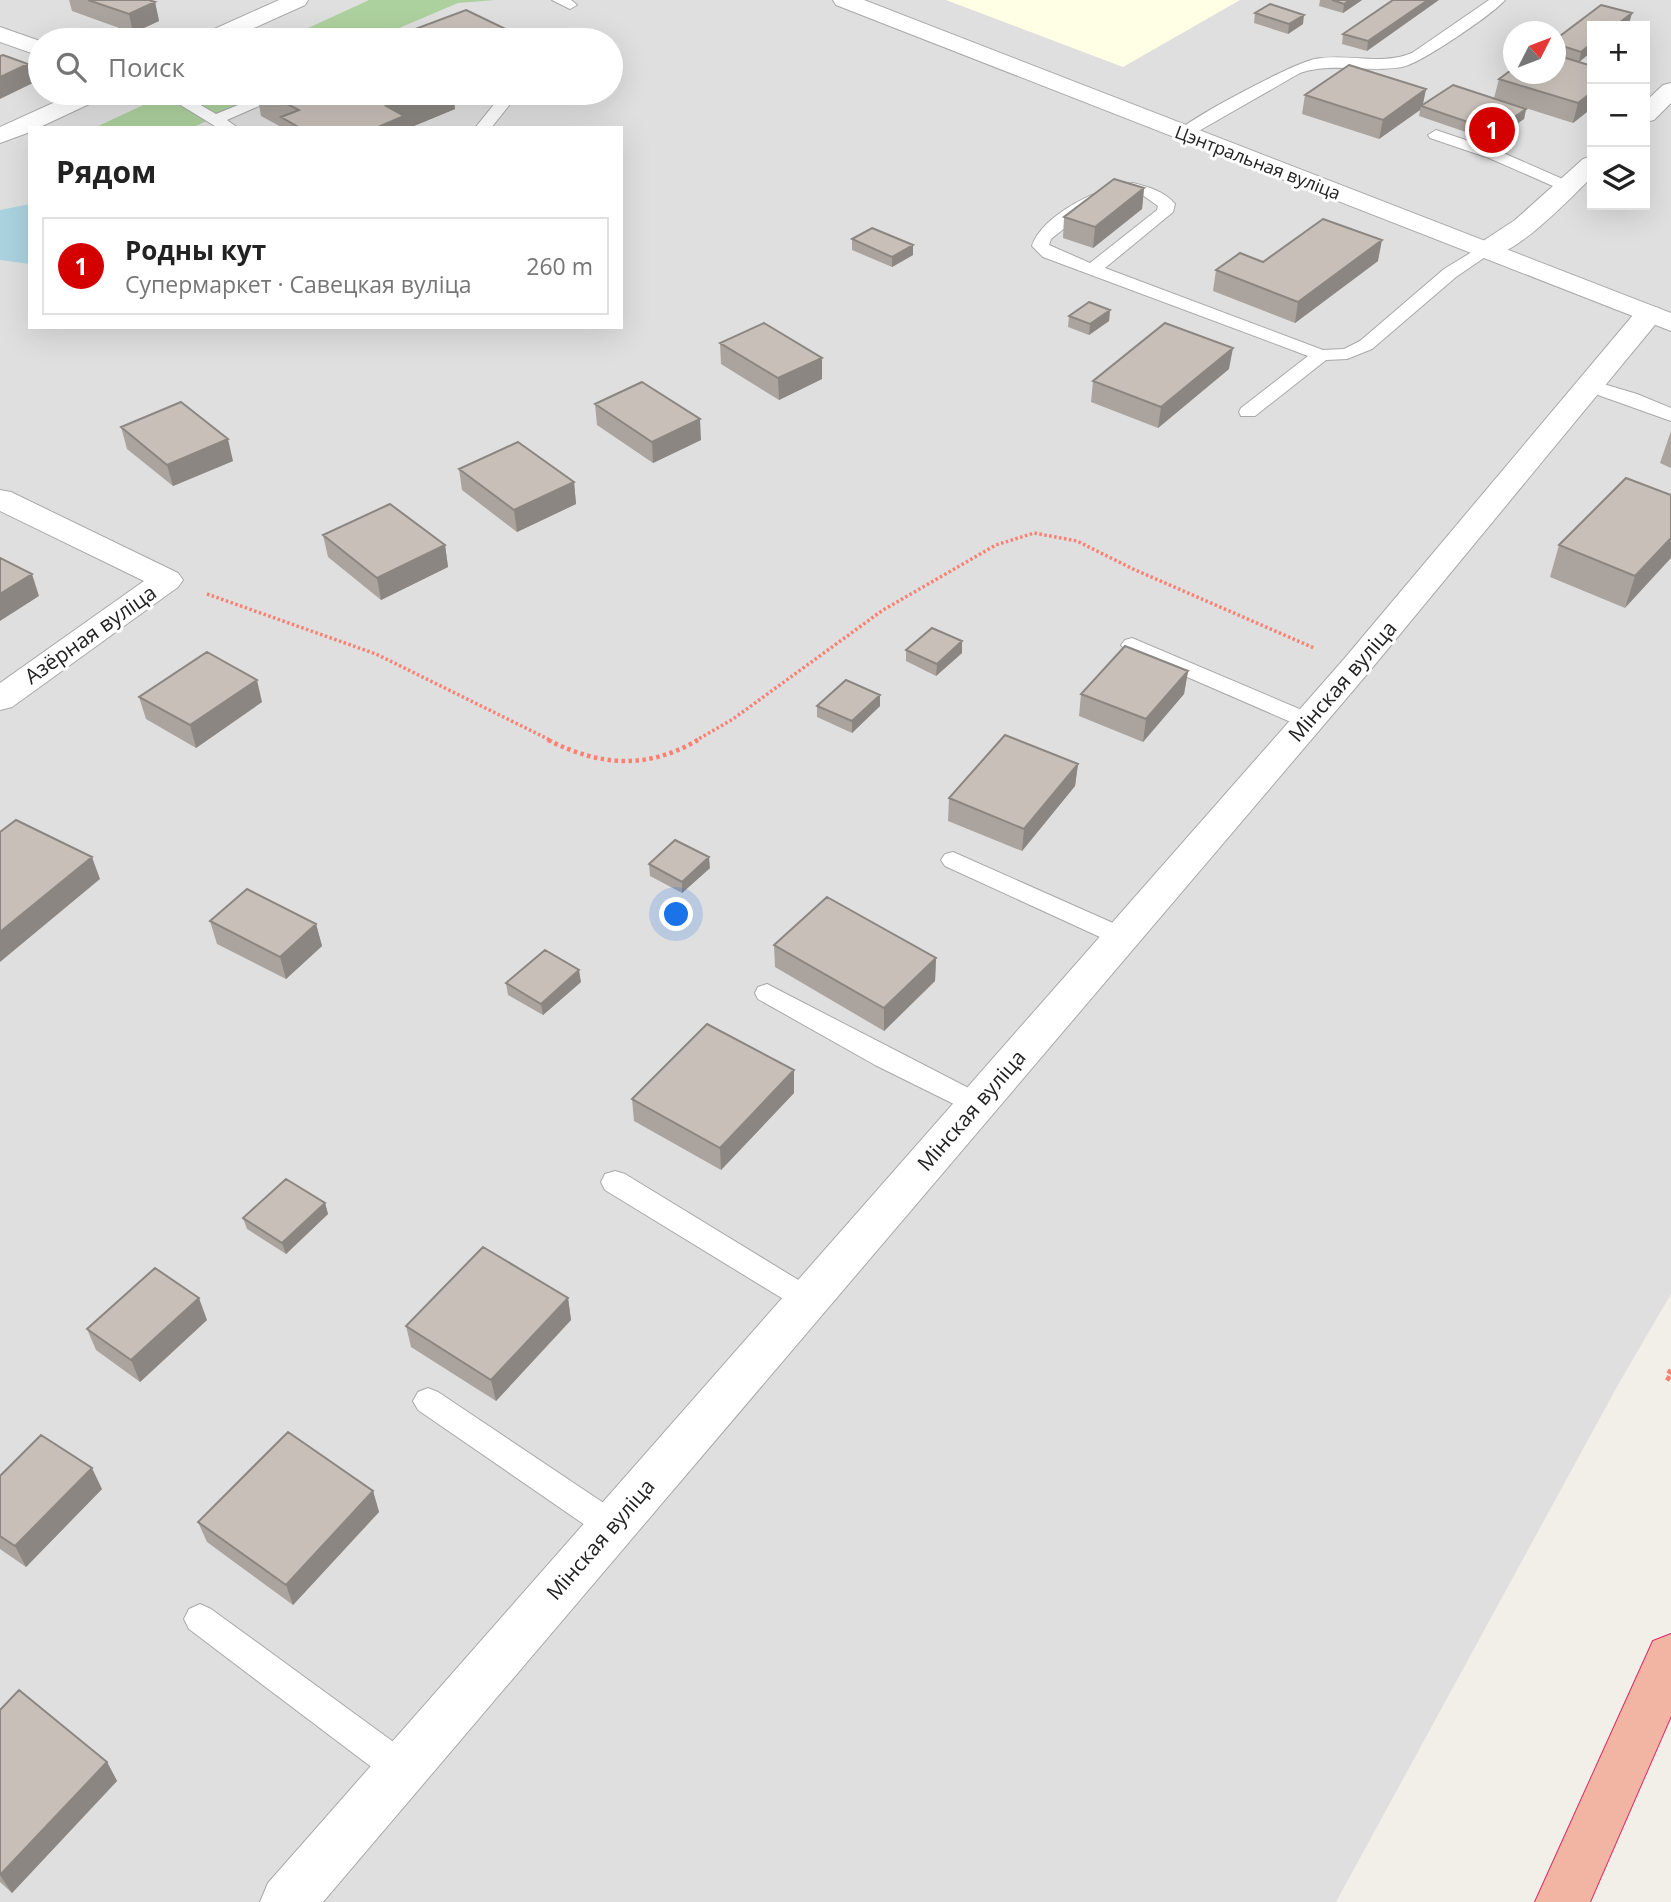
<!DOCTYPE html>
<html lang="ru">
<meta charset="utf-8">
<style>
body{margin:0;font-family:"Open Sans",sans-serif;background:#f2f2f2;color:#222}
.controls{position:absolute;right:21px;top:21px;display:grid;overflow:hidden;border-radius:0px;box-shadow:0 7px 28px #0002}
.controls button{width:63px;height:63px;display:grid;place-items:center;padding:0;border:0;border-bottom:2px solid #e0e0e0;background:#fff;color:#222;font:35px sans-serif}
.compass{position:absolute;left:1503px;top:21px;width:63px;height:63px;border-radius:50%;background:#fff;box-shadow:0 7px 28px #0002;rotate:48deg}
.you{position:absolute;left:677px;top:915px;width:24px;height:24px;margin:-18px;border:5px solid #fff;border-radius:50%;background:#1a73e8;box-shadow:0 0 0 10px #1a73e833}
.badge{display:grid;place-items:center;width:46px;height:46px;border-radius:50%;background:#d40000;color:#fff;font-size:23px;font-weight:700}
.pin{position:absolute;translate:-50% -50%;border:4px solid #fff;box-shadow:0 2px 7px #0006}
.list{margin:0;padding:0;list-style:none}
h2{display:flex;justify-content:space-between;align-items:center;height:91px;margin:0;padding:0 28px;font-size:30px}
h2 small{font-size:23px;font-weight:400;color:#767676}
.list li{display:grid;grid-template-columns:46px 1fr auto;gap:21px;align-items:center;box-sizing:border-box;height:98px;margin:0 14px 14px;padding:0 14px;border:2px solid #e0e0e0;border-radius:0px}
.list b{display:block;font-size:26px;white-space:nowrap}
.list p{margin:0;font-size:23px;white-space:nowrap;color:#767676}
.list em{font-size:23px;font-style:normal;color:#767676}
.icon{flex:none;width:38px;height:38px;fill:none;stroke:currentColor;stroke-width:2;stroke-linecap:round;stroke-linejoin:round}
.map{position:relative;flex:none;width:1671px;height:1902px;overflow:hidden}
.search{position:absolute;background:#fff;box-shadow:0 7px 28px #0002;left:28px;top:28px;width:595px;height:77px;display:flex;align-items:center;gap:18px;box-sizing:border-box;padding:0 24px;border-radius:38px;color:#767676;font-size:26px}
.panel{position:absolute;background:#fff;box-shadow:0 7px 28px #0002;left:28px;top:126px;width:595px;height:203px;border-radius:0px}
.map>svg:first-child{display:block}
.residential{fill:#e0dfdf;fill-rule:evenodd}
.education{fill:#ffffe5}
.forest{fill:#add19e}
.water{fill:#aad3df}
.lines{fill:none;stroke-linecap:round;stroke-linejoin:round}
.service-casing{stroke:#a9a9a9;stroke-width:2}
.minor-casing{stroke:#a9a9a9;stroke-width:2}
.tertiary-casing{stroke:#a9a9a9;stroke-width:2}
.trunk-casing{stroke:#dc2a67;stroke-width:2}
.path-far2{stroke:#fa8072;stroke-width:3.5;stroke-dasharray:2.5 2.5;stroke-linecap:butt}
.path-far1{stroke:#fa8072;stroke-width:4.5;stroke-dasharray:3.5 3.5;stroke-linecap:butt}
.path{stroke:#fa8072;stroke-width:5;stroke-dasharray:4.5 4.5;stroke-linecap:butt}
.service{fill:#fff;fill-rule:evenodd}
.minor{fill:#fff;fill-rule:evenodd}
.tertiary{fill:#fff;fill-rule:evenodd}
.trunk{fill:#f2b4a3;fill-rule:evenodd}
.wall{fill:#aba49e}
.shaded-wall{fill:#8b8681}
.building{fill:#c7bfb8;stroke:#8b8681;stroke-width:2}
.labels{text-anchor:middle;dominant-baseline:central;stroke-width:6;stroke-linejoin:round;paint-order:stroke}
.far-street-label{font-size:18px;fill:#222;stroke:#fff}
.street-label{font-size:21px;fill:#222;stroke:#fff}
</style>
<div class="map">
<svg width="1671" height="1902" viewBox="0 0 1671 1902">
<rect width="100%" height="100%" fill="#f2efe9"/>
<path class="residential" d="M 0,0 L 1671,0 L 1671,1294 L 1619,1383 L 1336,1902 L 0,1902 ZM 1592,26 L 1645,26 L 1645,205 L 1592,205 ZM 1514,32 L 1556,32 L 1556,74 L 1514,74 ZM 40,40 L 611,40 L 611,93 L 40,93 ZM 30,128 L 621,128 L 621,327 L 30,327 Z"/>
<path class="education" d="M 946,0 L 1240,0 L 1123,67 Z"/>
<path class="forest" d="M 369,0 L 495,0 L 458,3 L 371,40 L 282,40 Z
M 169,93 L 263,93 L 192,128 L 94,128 Z"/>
<path class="water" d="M 30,204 L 30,264 L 0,260 L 0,210 Z"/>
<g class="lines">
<g class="service-casing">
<path id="service" d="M 552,0 L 571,0 L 577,5 L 570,9 Z
M 1489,0 L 1505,0 C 1493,14 1420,64 1402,67 C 1368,73 1334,62 1300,73 L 1190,136 L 1178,136 L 1176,133 C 1189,118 1294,63 1315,59 C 1347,53 1381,66 1412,53 Z
M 161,93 L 180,93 L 216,114 L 268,93 L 289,93 L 227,120 L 238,128 L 218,128 Z
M 503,93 L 519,93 L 491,128 L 475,128 Z
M 1436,130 L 1501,152 L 1574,184 L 1576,187 L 1574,190 L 1562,190 L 1489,158 L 1430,138 L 1428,135 Z
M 1133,183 C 1149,187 1164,191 1175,204 L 1173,212 L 1105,268 L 1323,350 L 1344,349 L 1360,341 L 1444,269 L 1480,247 L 1486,246 L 1494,251 L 1456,277 L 1372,349 L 1347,359 L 1326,360 L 1255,416 L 1241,416 L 1239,412 L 1241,408 L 1308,356 L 1043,257 L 1032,246 C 1042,215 1102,185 1133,183 ZM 1132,193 L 1144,196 L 1158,206 L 1157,210 L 1090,263 L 1049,245 L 1051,239 C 1076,220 1099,195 1132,193 Z
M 1590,380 L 1637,394 L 1671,408 L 1671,421 L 1584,390 L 1581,386 Z
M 1132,638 L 1316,716 L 1319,721 L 1316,726 L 1300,726 L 1125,650 L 1121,645 L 1125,640 Z
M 953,852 L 1131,931 L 1134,937 L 1131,943 L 1122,946 L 1113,943 L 945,866 L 941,860 L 945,854 Z
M 767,984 L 986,1097 L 990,1104 L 986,1111 L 977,1114 L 968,1111 L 875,1065 L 758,999 L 755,993 L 758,987 Z
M 615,1171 L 625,1174 L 818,1292 L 822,1300 L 818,1308 L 808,1312 L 798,1308 L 605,1190 L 601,1182 L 605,1174 Z
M 428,1388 L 438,1392 L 623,1516 L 627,1526 L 623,1536 L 612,1540 L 601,1536 L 418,1410 L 413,1401 L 418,1392 Z
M 200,1604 L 211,1609 L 414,1757 L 419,1769 L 414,1781 L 402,1785 L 390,1781 L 189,1629 L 184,1619 L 189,1609 Z"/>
</g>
<g class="minor-casing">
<path id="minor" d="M 279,0 L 308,0 L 305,5 L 227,40 L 198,40 L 201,35 Z
M 0,27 L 40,41 L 40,56 L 0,42 Z
M 1671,83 L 1671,103 L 1654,120 L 1645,122 L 1645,102 L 1663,85 Z
M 75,93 L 106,93 L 102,98 L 38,128 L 30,128 L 30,132 L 0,143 L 0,127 Z
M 1592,156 L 1592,177 C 1569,199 1509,265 1477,257 L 1473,251 L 1477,245 L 1515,220 L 1583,159 Z
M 1649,306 L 1659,308 L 1663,314 L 1659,320 L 1368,673 L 323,1902 L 260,1902 L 268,1883 L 1344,659 L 1639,308 Z
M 0,490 L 11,492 L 178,573 L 183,580 L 178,587 L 12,707 L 0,710 L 0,683 L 144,581 L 0,511 Z"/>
</g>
<g class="tertiary-casing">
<path id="tertiary" d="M 833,0 L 864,0 L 1671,313 L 1671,331 L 836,5 Z"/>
</g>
<g class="trunk-casing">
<path id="trunk" d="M 1671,1634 L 1671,1716 L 1590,1902 L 1535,1902 L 1653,1641 Z"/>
</g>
<path class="path-far2" d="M 207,594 L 376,654 L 552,741
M 695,741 L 733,719 L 883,610 L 996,545 L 1034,533 L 1077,541 L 1133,569 L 1314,648"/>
<path class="path-far1" d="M 548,740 C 600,766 646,770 698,740"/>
<path class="path" d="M 1671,1370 L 1666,1377 L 1671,1380"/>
<use href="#service" class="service"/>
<use href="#minor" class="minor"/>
<use href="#tertiary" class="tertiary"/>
<use href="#trunk" class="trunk"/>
</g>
<path class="wall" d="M 69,0 L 149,0 L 155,2 L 159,21 L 133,33 L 72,11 Z
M 1320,0 L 1362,0 L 1343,13 L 1319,6 Z
M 1393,0 L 1367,51 L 1342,44 L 1343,34 Z
M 1255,13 L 1303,24 L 1288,34 L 1254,23 Z
M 1632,13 L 1629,23 L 1579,62 L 1556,55 L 1556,39 Z
M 1592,66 L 1592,108 L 1573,123 L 1503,101 L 1526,109 L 1524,119 L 1492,141 L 1419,116 L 1420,110 L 1379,139 L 1302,114 L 1305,95 L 1426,89 L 1423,105 L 1494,98 L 1499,79 Z
M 257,93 L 453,93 L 455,109 L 409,128 L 283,128 L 261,116 Z
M 1144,188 L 1142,209 L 1093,248 L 1063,238 L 1064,217 Z
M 852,239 L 913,255 L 892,267 L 852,250 Z
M 1378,261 L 1295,323 L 1213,291 L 1216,270 L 1263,262 Z
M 1110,310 L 1109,321 L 1089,335 L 1068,327 L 1069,316 Z
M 720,343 L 822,358 L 822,379 L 779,400 L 721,364 Z
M 1229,369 L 1158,428 L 1091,402 L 1093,381 Z
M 595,404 L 701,440 L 653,463 L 597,425 Z
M 121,427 L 233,461 L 173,486 L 127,449 Z
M 1671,431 L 1671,468 L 1660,463 Z
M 459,469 L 574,482 L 576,504 L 517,532 L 462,490 Z
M 1671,495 L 1625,608 L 1550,577 L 1559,545 Z
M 323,535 L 445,545 L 448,567 L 381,600 L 328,557 Z
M 962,641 L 962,653 L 936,676 L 906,661 L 906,650 Z
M 1188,671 L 1184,694 L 1143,742 L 1079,716 L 1081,694 Z
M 880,695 L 880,706 L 852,733 L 817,717 L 817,706 Z
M 139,697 L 262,702 L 196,748 L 146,719 Z
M 1078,764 L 1075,786 L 1022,851 L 948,821 L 949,798 Z
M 649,864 L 710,868 L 682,893 L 650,876 Z
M 210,921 L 316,924 L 322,946 L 286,979 L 217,944 Z
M 774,945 L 936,958 L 935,981 L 884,1031 L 775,967 Z
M 581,982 L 543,1015 L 508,995 L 506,983 Z
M 794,1093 L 721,1170 L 634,1121 L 632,1099 Z
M 325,1203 L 328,1214 L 286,1254 L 247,1229 L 243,1218 Z
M 568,1298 L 571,1320 L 496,1401 L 411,1347 L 406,1326 Z
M 207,1320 L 140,1382 L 96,1350 L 87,1329 Z
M 0,1476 L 102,1489 L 26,1567 L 0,1549 Z
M 373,1491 L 379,1512 L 293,1605 L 207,1542 L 198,1522 Z
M 0,1710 L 107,1762 L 117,1781 L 12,1893 L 0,1882 Z"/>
<path class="shaded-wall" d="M 1350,0 L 1362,0 L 1343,13 L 1344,4 Z
M 1428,0 L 1439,0 L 1367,51 L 1368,41 Z
M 155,2 L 159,21 L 133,33 L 129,14 Z
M 1632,13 L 1629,23 L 1625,26 L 1615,26 Z
M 1304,15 L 1303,24 L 1288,34 L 1289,24 Z
M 514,33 L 515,40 L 495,40 Z
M 1592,43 L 1592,51 L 1579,62 L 1581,52 Z
M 28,64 L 33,83 L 0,99 L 0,77 Z
M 1426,89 L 1422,107 L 1421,106 L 1420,110 L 1379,139 L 1383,120 Z
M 1592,92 L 1592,108 L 1573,123 L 1578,103 Z
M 421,93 L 453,93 L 455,109 L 409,128 L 376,128 L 386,106 Z
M 1526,109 L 1524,119 L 1492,141 L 1494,131 Z
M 1144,188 L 1142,209 L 1093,248 L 1095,227 Z
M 1382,240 L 1378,261 L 1295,323 L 1298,302 Z
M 913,245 L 913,255 L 892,267 L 892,257 Z
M 1110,310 L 1109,321 L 1089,335 L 1090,324 Z
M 1233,348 L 1229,369 L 1158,428 L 1161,407 Z
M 822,358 L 822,379 L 779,400 L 778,378 Z
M 700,419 L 701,440 L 653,463 L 652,442 Z
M 228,439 L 233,461 L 173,486 L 167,465 Z
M 574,482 L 576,504 L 517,532 L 514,510 Z
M 1671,538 L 1671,558 L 1625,608 L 1635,576 Z
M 445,545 L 448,567 L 381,600 L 377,578 Z
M 32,574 L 39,596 L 0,621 L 0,594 Z
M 962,641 L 962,653 L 936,676 L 937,664 Z
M 1188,671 L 1184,694 L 1143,742 L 1146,719 Z
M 257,680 L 262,702 L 196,748 L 190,725 Z
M 880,695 L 880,706 L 852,733 L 852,721 Z
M 1078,764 L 1075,786 L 1022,851 L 1024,829 Z
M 92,857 L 100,879 L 0,962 L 0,932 Z
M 709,857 L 710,868 L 682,893 L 682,882 Z
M 316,924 L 322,946 L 286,979 L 280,957 Z
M 936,958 L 935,981 L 884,1031 L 884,1008 Z
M 579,970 L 581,982 L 543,1015 L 541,1004 Z
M 794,1070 L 794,1093 L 721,1170 L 720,1148 Z
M 325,1203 L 328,1214 L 286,1254 L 282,1243 Z
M 199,1298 L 207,1320 L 140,1382 L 131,1360 Z
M 568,1298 L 571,1320 L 496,1401 L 491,1380 Z
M 92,1468 L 102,1489 L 26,1567 L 15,1546 Z
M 373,1491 L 379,1512 L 293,1605 L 286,1585 Z
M 107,1762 L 117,1781 L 12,1893 L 0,1875 Z"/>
<path class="building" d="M 88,0 L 149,0 L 155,2 L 129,14 Z
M 1332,0 L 1350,0 L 1344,4 Z
M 1393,0 L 1428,0 L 1368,41 L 1343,34 Z
M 1270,4 L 1304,15 L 1289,24 L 1255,13 Z
M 1601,5 L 1632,13 L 1615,26 L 1592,26 L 1592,43 L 1581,52 L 1556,44 L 1556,39 Z
M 466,10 L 514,33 L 495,40 L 386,40 Z
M 3,55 L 28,64 L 0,77 L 0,56 Z
M 1556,55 L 1592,66 L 1592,92 L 1578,103 L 1499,79 L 1514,68 L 1514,74 L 1556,74 Z
M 1349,65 L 1426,89 L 1383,120 L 1305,95 Z
M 1453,85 L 1526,109 L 1494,131 L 1421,106 Z
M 266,93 L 421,93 L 386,106 L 404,116 L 376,128 L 300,128 L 281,117 L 299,110 Z
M 1114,179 L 1144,188 L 1095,227 L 1064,217 Z
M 1323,219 L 1382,240 L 1298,302 L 1216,270 L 1240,253 L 1263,262 Z
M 872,228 L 913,245 L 892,257 L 852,239 Z
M 1089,302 L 1110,310 L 1090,324 L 1069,316 Z
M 764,323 L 822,358 L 778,378 L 720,343 Z
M 1165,323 L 1233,348 L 1161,407 L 1093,381 Z
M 642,382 L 700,419 L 652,442 L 595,404 Z
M 181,402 L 228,439 L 167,465 L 121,427 Z
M 518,442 L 574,482 L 514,510 L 459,469 Z
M 1626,478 L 1671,495 L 1671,538 L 1635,576 L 1559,545 Z
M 390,504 L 445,545 L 377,578 L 323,535 Z
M 0,558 L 32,574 L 0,594 Z
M 932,628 L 962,641 L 937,664 L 906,650 Z
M 1125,646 L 1188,671 L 1146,719 L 1081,694 Z
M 207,652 L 257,680 L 190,725 L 139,697 Z
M 846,680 L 880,695 L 852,721 L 817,706 Z
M 1005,735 L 1078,764 L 1024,829 L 949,798 Z
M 16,820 L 92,857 L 0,932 L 0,832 Z
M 675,840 L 709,857 L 682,882 L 649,864 Z
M 247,889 L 316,924 L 280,957 L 210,921 Z
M 827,897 L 936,958 L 884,1008 L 774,945 Z
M 545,950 L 579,970 L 541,1004 L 506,983 Z
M 707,1024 L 794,1070 L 720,1148 L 632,1099 Z
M 286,1179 L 325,1203 L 282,1243 L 243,1218 Z
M 483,1247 L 568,1298 L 491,1380 L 406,1326 Z
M 155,1268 L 199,1298 L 131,1360 L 87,1329 Z
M 288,1432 L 373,1491 L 286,1585 L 198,1522 Z
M 41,1435 L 92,1468 L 15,1546 L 0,1536 L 0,1476 Z
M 19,1690 L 107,1762 L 0,1875 L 0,1710 Z"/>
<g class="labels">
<g class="far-street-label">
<text transform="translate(1258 162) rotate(21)">Цэнтральная вуліца</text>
</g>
<g class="street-label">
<text transform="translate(90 634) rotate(-35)">Азёрная вуліца</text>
<text transform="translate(1342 681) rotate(-49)">Мінская вуліца</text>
<text transform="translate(971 1110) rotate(-49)">Мінская вуліца</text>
<text transform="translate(600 1539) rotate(-49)">Мінская вуліца</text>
</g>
</g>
</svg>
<div class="controls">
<button>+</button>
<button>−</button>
<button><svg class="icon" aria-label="layers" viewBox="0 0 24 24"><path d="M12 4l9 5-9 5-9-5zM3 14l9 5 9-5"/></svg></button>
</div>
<svg class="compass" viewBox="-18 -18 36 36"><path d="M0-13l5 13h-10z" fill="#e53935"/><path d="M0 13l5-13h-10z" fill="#767676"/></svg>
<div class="you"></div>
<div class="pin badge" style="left:1492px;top:130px">1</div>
<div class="search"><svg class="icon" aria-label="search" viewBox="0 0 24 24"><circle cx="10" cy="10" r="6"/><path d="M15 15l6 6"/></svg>Поиск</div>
<section class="panel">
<h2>Рядом<small></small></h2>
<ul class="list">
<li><span class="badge">1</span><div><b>Родны кут</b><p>Супермаркет · Савецкая вуліца</p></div><em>260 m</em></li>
</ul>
</section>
</div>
